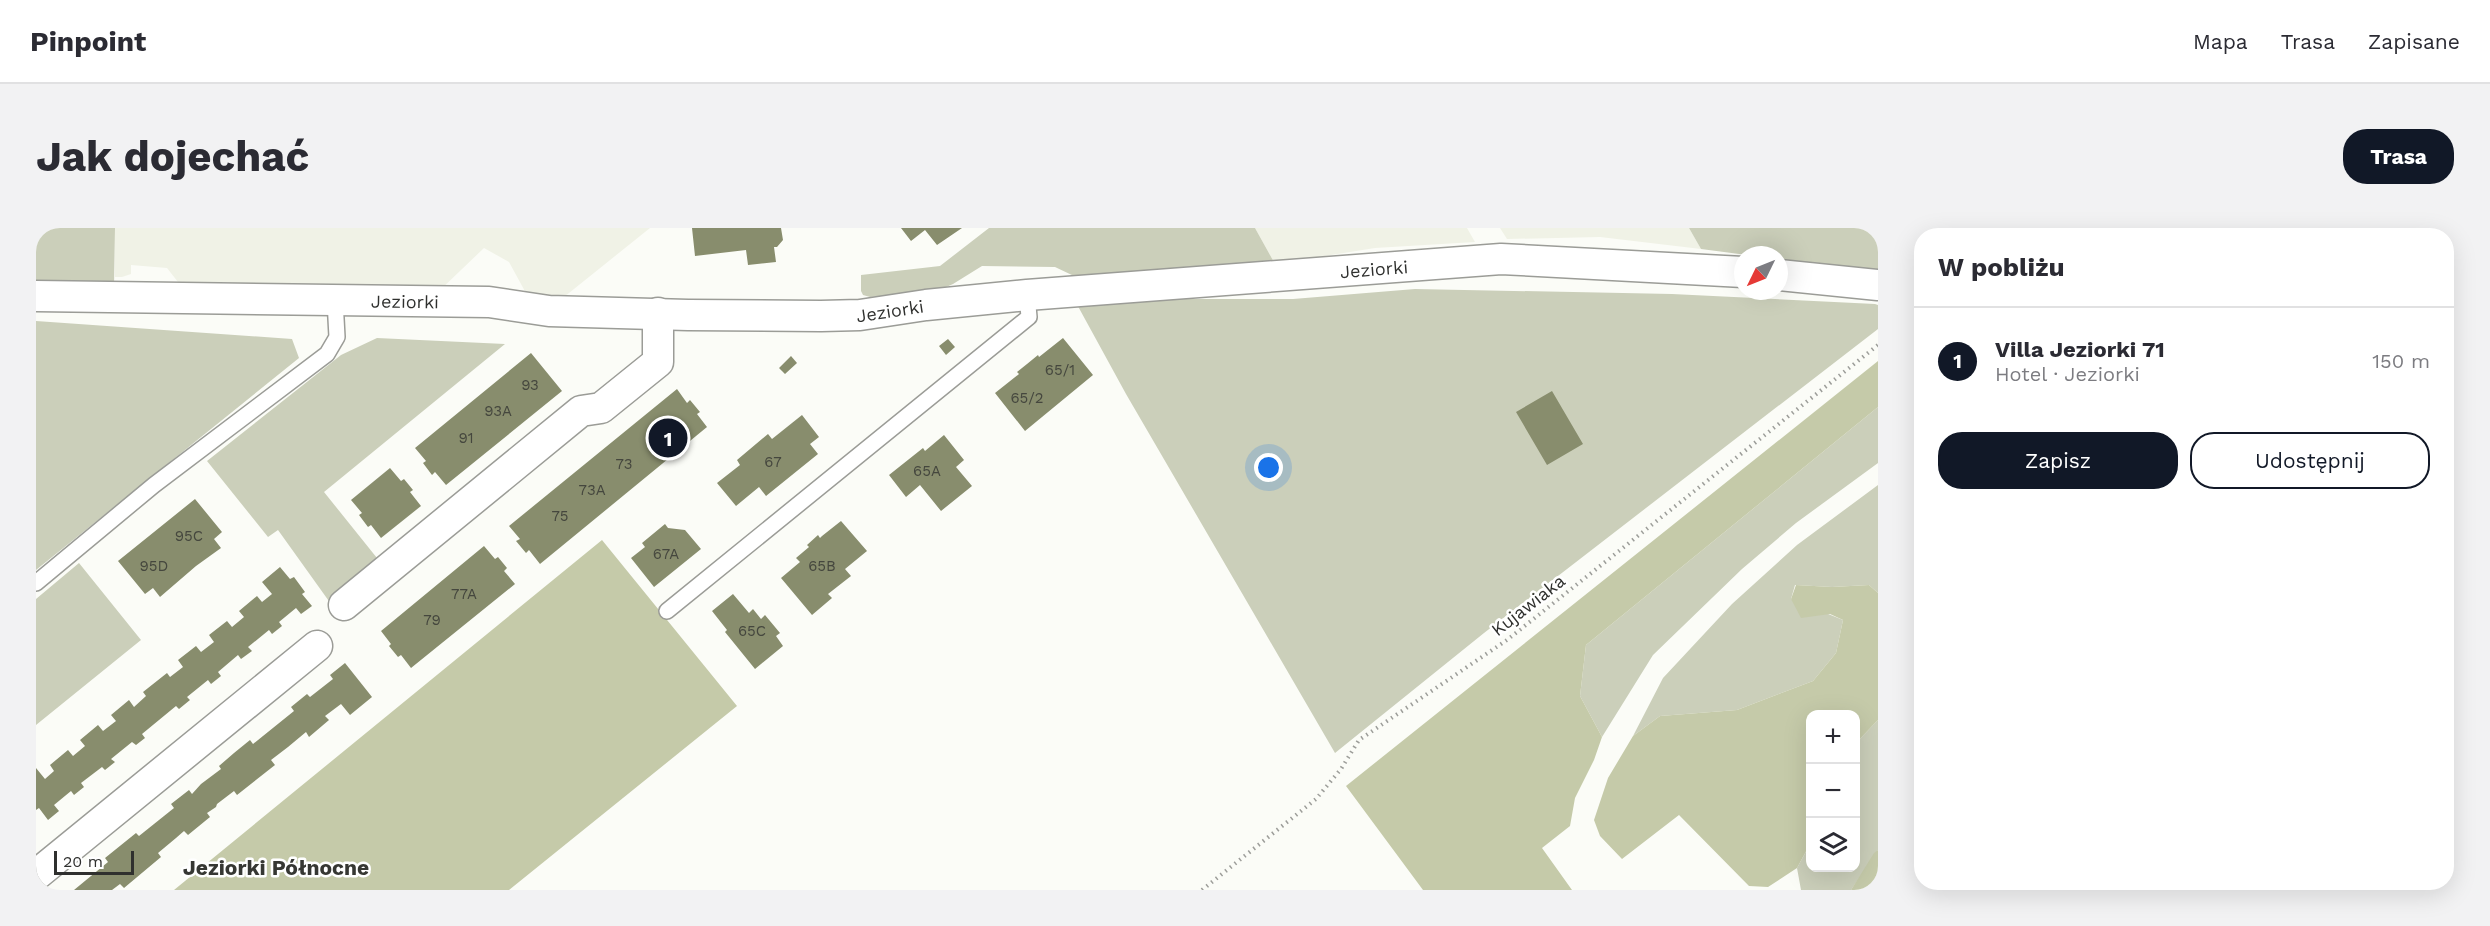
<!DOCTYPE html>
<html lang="pl">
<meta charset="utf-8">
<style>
body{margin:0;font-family:"Work Sans",sans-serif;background:#f2f2f3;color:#2b2b33}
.controls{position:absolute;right:18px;bottom:18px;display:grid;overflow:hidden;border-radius:12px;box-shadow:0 6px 24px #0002}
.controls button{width:54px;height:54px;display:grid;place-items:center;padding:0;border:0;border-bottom:2px solid #e1e1e2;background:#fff;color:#2b2b33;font:30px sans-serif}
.compass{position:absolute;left:1698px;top:18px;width:54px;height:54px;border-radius:50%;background:#fff;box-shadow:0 6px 24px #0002;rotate:227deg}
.scale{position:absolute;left:18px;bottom:15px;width:80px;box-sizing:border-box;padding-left:6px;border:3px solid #2f302e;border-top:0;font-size:16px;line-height:21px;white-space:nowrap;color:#2f302e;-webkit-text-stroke:4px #fff;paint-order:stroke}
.you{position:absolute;left:1233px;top:240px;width:21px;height:21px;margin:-15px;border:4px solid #fff;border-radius:50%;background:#1a73e8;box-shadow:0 0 0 9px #1a73e833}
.badge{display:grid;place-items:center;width:39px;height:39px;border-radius:50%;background:#111827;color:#fff;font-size:20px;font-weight:700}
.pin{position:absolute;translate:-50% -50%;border:3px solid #fff;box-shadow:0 2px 6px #0006}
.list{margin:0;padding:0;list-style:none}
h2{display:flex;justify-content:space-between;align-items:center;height:78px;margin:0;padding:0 24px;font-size:26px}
h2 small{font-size:20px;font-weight:400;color:#7c7c81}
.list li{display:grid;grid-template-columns:39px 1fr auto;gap:18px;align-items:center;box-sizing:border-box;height:108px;padding:0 24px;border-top:2px solid #e1e1e2}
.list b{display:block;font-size:22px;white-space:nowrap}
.list p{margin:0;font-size:20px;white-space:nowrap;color:#7c7c81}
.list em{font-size:20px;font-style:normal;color:#7c7c81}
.actions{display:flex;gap:12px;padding:18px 24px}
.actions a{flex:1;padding:14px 0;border:2px solid #111827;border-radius:24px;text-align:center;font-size:21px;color:#111827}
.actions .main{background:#111827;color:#fff}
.icon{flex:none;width:33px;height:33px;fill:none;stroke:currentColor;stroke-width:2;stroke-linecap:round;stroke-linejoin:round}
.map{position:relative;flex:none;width:1842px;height:662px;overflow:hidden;border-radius:24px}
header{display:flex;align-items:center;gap:36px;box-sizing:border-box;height:84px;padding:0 30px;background:#fff;border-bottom:2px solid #e1e1e2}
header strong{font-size:28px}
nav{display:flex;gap:33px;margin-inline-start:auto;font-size:21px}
.intro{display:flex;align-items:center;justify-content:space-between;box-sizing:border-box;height:144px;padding:0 36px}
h1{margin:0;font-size:42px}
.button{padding:15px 27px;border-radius:24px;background:#111827;color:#fff;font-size:21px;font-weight:700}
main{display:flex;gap:36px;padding:0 36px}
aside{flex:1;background:#fff;border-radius:24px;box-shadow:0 6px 24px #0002}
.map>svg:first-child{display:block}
.built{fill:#f0f2e6}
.green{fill:#cbcfba}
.forest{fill:#c5caa9}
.building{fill:#888d6d}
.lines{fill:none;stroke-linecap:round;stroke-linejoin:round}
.service-casing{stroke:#9b9c97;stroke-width:18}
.minor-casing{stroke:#9b9c97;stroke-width:33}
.path{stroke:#9d9e9a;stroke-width:4;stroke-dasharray:1.5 4.5;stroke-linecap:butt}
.service{stroke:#fff;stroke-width:15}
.minor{stroke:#fff;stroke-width:30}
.labels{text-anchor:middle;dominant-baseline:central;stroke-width:5;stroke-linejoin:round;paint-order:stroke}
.number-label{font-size:15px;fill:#45473e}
.street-label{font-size:18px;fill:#2f302e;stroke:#fff}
.quarter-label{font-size:21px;font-weight:bold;fill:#363733;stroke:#fff}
</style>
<header>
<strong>Pinpoint</strong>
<nav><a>Mapa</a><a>Trasa</a><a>Zapisane</a></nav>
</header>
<div class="intro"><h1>Jak dojechać</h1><a class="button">Trasa</a></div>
<main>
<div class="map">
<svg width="1842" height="662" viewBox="0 0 1842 662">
<rect width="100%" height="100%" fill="#fbfcf7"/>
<path class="built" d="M 79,0 L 614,0 L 528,69 L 491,67 L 473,34 L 448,20 L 401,65 L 199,60 L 193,54 L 142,54 L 131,40 L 95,37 L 95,46 L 86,49 L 79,49 Z
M 1219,0 L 1431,0 L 1439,14 L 1339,20 L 1239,36 Z
M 1464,0 L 1653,0 L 1665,21 L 1564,9 L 1471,11 Z"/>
<path class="green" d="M 0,0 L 79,0 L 78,59 L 0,57 Z
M 953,0 L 1219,0 L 1239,36 L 1038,48 L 1019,39 L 946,38 L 917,56 L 899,64 L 834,69 L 827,67 L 825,63 L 825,47 L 904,38 Z
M 1653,0 L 1842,0 L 1842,44 L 1743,31 L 1743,27 L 1711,27 L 1665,21 Z
M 1379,61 L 1636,66 L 1839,76 L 1842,77 L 1842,101 L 1448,405 L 1299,525 L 1090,166 L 1038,71 L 1257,71 Z
M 0,93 L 256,111 L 263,130 L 0,342 Z
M 341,110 L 469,116 L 288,264 L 345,335 L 295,376 L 242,302 L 232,309 L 171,233 L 305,127 Z
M 1842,179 L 1842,235 L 1760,295 L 1706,341 L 1617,427 L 1566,509 L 1544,468 L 1550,417 Z
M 1842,257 L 1842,365 L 1833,357 L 1796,359 L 1759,357 L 1755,371 L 1807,392 L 1800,425 L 1777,453 L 1701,482 L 1624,488 L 1597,508 L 1627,450 L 1696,376 L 1761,317 Z
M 43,335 L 105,412 L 0,497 L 0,371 Z
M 1842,492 L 1842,622 L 1815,662 L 1765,662 L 1761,640 L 1774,616 L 1774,640 L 1820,640 L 1820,515 Z"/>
<path class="forest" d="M 1842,133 L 1842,179 L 1550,417 L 1544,468 L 1566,509 L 1558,532 L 1539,570 L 1534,598 L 1506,620 L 1536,662 L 1387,662 L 1310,558 Z
M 566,312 L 701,478 L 473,662 L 138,662 Z
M 1760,357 L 1796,359 L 1833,357 L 1842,365 L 1842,492 L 1820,515 L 1820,487 L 1774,487 L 1774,616 L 1761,640 L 1732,659 L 1713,658 L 1643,587 L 1586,631 L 1564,608 L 1558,592 L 1572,550 L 1597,508 L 1624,488 L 1701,482 L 1777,453 L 1800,425 L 1807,392 L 1794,386 L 1765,390 L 1755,371 Z
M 1842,622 L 1842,662 L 1815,662 L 1838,625 Z"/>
<path class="building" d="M 656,0 L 745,0 L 747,12 L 741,19 L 738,19 L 740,34 L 712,37 L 710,22 L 659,28 Z
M 865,0 L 926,0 L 901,17 L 889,2 L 875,13 Z
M 1027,110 L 1057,147 L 989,203 L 959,165 L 983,146 L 981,144 L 991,136 L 1002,127 L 1003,129 Z
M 912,111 L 919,119 L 910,127 L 903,118 Z
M 495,125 L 526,163 L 410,257 L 399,244 L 396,247 L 387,235 L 390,233 L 379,220 Z
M 755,128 L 761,135 L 749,146 L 743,140 Z
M 641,161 L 651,175 L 654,172 L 664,184 L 661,186 L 671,199 L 504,336 L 493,322 L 490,325 L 480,313 L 484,311 L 473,298 Z
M 1516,163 L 1547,216 L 1511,237 L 1480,184 Z
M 766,187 L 783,209 L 774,216 L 782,226 L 730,268 L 723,259 L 700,278 L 681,255 L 704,237 L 701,232 L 732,206 L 736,211 Z
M 908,207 L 928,232 L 920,239 L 936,258 L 905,283 L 884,257 L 870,269 L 853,247 L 887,220 L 889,223 Z
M 354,240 L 365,253 L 368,251 L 377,262 L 374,264 L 385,278 L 345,310 L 335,297 L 332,299 L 323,287 L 326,285 L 315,272 Z
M 159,271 L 186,304 L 178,311 L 185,320 L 160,338 L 124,369 L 117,360 L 109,366 L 82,333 Z
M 805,293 L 831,323 L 809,341 L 815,348 L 792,366 L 796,370 L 776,387 L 745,350 L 764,334 L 760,330 L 773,319 L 771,317 L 782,307 L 784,310 L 786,308 Z
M 629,296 L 632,300 L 649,302 L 665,321 L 618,359 L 595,330 L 609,319 L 606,315 Z
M 448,318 L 459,331 L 462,329 L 471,340 L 468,343 L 479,356 L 375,440 L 365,427 L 362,429 L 353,418 L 355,416 L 345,403 Z
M 244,339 L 254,351 L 258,349 L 269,364 L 266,366 L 276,378 L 265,386 L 260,380 L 243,394 L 246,398 L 236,406 L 233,402 L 212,419 L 216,423 L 205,431 L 202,427 L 182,444 L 185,448 L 175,456 L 172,452 L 151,469 L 154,472 L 143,481 L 140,478 L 106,506 L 109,510 L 100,517 L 96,514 L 75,531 L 79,534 L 69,542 L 66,539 L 45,555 L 48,559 L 38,567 L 35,563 L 18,577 L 23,583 L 12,592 L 3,580 L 0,582 L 0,540 L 9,551 L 18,543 L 14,537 L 32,522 L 37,528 L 49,518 L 44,512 L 62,497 L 67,503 L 80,493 L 75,487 L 93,472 L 98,479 L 110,468 L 107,464 L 131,445 L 134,449 L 147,439 L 142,432 L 160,418 L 165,424 L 178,414 L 173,407 L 191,393 L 196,399 L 208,389 L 203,383 L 221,368 L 226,374 L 236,366 L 226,354 Z
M 697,366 L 713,385 L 717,381 L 725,391 L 729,387 L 744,405 L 740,408 L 747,418 L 719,441 L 689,404 L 691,402 L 676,383 Z
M 309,435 L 336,469 L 314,487 L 305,476 L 289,488 L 293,492 L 273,509 L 270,504 L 252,519 L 235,532 L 239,537 L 201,567 L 198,563 L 181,576 L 180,579 L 171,585 L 174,589 L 152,607 L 148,603 L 140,610 L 122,625 L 125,629 L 88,660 L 84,656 L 76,662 L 38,662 L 72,634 L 69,630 L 100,605 L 103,608 L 138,580 L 135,576 L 153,562 L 156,566 L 165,556 L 185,541 L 183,538 L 198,525 L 214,512 L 217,516 L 258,483 L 255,479 L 271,466 L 274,469 L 297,451 L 294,447 Z"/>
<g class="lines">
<g class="service-casing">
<path id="service" d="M 0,355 L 118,257 L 291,126 L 301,109 L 299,72
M 631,383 L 993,89 L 991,67"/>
</g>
<g class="minor-casing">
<g id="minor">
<path d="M 1743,47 L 1842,57"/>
<path id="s1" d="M 0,68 L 453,74 L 513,83 L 652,87 L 785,88 L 824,87 L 890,77 L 991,67 L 1465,31 L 1707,44"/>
<path d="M 308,377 L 545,183 L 565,180 L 622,134 L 622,85"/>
<path d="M 0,647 L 281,418"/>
</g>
</g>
<path class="path" d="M 1166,662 L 1280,571 L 1305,541 L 1323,512 L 1471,412 L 1842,117"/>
<use href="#service" class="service"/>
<use href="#minor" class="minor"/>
</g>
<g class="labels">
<g class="number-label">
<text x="1024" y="142">65/1</text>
<text x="494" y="157">93</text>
<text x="991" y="170">65/2</text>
<text x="462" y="183">93A</text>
<text x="430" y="210">91</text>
<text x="737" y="234">67</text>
<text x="588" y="236">73</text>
<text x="891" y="243">65A</text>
<text x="556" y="262">73A</text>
<text x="524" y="288">75</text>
<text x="153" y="308">95C</text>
<text x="630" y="326">67A</text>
<text x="118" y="338">95D</text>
<text x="786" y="338">65B</text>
<text x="428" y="366">77A</text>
<text x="396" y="392">79</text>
<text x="716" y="403">65C</text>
</g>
<g class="street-label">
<text stroke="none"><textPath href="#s1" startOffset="1341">Jeziorki</textPath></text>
<text stroke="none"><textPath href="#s1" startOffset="369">Jeziorki</textPath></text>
<text stroke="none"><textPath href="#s1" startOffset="855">Jeziorki</textPath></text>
<text transform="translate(1492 377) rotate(-38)">Kujawiaka</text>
</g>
<g class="quarter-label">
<text x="240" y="639">Jeziorki Północne</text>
</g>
</g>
</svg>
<div class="controls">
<button>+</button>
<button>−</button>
<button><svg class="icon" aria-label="layers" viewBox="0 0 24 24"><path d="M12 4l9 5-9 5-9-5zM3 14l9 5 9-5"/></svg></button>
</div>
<svg class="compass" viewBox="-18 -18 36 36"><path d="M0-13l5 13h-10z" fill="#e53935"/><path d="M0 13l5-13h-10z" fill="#7c7c81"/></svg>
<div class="scale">20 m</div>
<div class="you"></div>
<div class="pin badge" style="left:632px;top:210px">1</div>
</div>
<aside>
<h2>W pobliżu<small></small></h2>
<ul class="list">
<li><span class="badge">1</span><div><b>Villa Jeziorki 71</b><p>Hotel · Jeziorki</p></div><em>150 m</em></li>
</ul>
<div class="actions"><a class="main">Zapisz</a><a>Udostępnij</a></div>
</aside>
</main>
